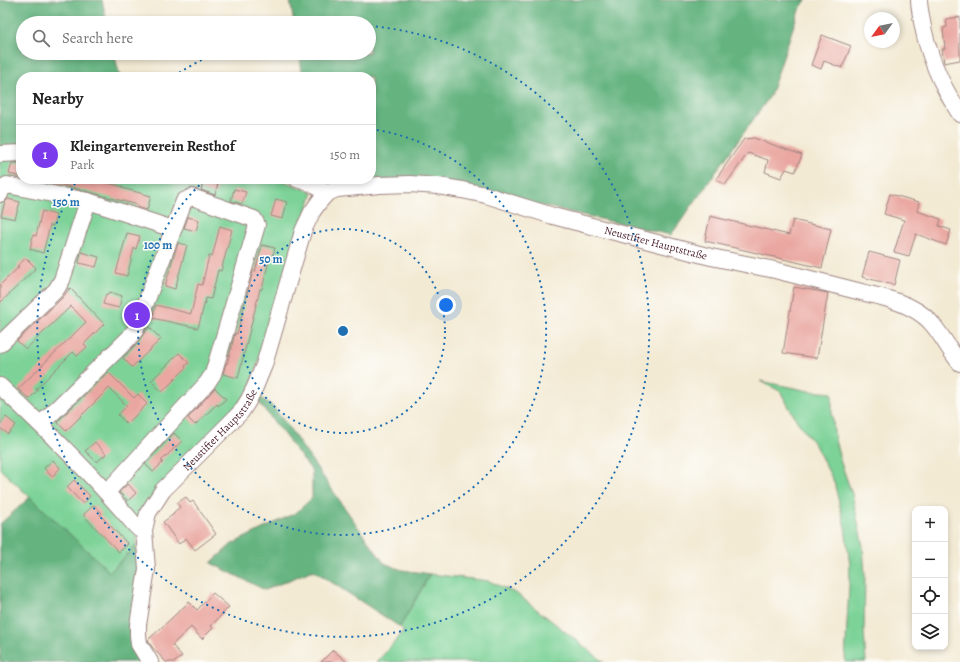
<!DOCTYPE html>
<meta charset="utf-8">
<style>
body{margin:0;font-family:Alegreya,serif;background:#f2f2f2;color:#222}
.controls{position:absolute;right:12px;bottom:12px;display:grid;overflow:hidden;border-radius:8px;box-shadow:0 2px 6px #0003}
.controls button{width:36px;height:36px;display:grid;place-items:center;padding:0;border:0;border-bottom:1px solid #e0e0e0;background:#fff;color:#222;font:20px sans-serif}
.compass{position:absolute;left:864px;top:12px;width:36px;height:36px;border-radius:50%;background:#fff;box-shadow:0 2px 6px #0003;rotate:237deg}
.you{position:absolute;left:446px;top:305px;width:14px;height:14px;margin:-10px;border:3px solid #fff;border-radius:50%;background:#1a73e8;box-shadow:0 0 0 6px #1a73e833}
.badge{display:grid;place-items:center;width:26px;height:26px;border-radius:50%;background:#7c3aed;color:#fff;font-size:13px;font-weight:700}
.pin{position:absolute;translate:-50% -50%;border:2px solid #fff;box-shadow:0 1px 4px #0006}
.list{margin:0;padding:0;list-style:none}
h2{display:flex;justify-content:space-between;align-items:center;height:52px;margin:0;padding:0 16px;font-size:17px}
h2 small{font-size:13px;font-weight:400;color:#767676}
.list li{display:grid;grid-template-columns:26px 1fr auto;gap:12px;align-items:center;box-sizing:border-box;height:60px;padding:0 16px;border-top:1px solid #e0e0e0}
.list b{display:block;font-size:15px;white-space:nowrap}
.list p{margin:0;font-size:13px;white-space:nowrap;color:#767676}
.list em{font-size:13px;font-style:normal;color:#767676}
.icon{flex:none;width:22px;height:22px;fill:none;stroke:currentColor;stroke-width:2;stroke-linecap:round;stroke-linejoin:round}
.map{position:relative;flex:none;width:960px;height:662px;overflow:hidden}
.search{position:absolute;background:#fff;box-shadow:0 2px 6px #0003;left:16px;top:16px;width:360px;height:44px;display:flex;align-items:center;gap:10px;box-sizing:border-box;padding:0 14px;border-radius:22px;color:#767676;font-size:15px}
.panel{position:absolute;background:#fff;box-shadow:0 2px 6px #0003;left:16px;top:72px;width:360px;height:112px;border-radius:16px}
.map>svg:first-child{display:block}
.green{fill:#7cd297;stroke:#637861}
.forest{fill:#65b480;stroke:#586a56}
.building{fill:#eaa7a1}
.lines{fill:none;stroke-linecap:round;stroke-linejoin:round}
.minor-casing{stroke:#9e8480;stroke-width:18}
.minor{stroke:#fff;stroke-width:16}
.ring{fill:none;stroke:#1f6fb2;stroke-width:2;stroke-dasharray:2 4}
.labels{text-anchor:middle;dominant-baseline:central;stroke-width:3;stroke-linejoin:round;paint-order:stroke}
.street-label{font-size:11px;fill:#4a1f2b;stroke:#fdfcf7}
.centre{fill:#1f6fb2;stroke:#fdfcf7;stroke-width:2}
.ring-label{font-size:12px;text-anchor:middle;font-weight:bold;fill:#1f6fb2;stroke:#fdfcf7;stroke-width:3;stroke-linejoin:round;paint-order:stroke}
</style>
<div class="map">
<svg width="960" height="662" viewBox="0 0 960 662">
<rect width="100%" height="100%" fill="#fdfcf7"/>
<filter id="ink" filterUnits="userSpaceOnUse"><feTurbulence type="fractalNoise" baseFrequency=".025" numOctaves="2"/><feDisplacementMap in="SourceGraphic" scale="8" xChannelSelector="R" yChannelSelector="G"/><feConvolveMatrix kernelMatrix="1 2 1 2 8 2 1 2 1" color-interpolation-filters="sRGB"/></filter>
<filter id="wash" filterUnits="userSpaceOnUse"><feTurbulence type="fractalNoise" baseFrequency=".012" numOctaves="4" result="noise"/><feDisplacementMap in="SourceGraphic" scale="16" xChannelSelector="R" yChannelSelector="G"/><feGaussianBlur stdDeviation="0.9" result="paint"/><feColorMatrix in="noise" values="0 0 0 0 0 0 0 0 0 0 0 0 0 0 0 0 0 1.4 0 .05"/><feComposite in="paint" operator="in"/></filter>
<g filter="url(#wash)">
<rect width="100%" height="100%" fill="#f3ead4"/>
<path class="green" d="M 21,157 L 21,179 L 278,179 L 313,192 L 249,391 L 140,517 L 136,545 L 110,572 L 0,469 L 0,158 Z
M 760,381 L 809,391 L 832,393 L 832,414 L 835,440 L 841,463 L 852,494 L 863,547 L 865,575 L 864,631 L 866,662 L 845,662 L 850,566 L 845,527 L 834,482 L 815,445 L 797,421 L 780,391 Z
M 430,574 L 489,581 L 517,594 L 604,662 L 377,662 L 404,631 L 400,627 Z"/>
<path class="forest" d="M 0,0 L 102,0 L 107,23 L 23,23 L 23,53 L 114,53 L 120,77 L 21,77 L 21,157 L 0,158 Z
M 290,0 L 806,0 L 799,10 L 770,96 L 671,235 L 543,206 L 371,178 L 371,77 L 303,77 L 299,53 L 369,53 L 369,23 L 294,23 Z
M 259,396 L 272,406 L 287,425 L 365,537 L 384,563 L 402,570 L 430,574 L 400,627 L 313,570 L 265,590 L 211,563 L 232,544 L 297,512 L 312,498 L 312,471 L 258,401 Z
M 30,497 L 110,572 L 136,545 L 139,558 L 137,583 L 143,662 L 0,662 L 0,524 Z"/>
<g id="blocks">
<path class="building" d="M 960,17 L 960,60 L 944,63 L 942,49 L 945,49 L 943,28 L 947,27 L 946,19 Z
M 822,35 L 851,46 L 842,68 L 824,61 L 821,69 L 811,65 Z
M 754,138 L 802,155 L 795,172 L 786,169 L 781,178 L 765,172 L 768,160 L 748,153 L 725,185 L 716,179 L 744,139 Z
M 12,163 L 21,163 L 21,177 L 9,174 Z
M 56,179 L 92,179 L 123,187 L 122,188 L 151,196 L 147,210 L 137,207 L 138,205 L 55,183 Z
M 204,180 L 218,183 L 215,195 L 201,190 Z
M 234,189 L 246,192 L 242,204 L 231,201 Z
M 890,194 L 919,202 L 917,211 L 941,219 L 939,226 L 951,230 L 946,245 L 916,234 L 909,256 L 894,252 L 904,220 L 884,214 Z
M 8,199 L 20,202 L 15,219 L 1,216 L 5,202 Z
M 276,199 L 287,202 L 283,219 L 271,216 Z
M 42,211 L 56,215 L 53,226 L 50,225 L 43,253 L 30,249 L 33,235 L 36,236 Z
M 710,216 L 789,235 L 793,220 L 831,229 L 822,268 L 705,241 Z
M 188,217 L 199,220 L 196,231 L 184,228 Z
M 220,226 L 232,230 L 221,271 L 218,270 L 211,299 L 206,298 L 198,328 L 152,318 L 156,305 L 191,314 L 198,284 L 202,285 L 209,256 L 212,257 Z
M 127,233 L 140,236 L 136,249 L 134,248 L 127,276 L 116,273 Z
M 178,243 L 187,245 L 175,289 L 165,286 L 173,258 Z
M 262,245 L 275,248 L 271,261 L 269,261 L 262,289 L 260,289 L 238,378 L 223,374 L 226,363 L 227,364 L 235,333 L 237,334 L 253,271 L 255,272 Z
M 81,252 L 99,257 L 96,267 L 79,263 Z
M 869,252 L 900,260 L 894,285 L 862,277 Z
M 26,258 L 36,268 L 0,303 L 0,285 L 19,267 L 17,266 Z
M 794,287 L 828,293 L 817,358 L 783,353 Z
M 70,288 L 104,324 L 84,344 L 87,347 L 77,356 L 73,352 L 36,389 L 38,390 L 29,399 L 18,389 L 86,322 L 71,306 L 26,349 L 17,341 L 63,297 Z
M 110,292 L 122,296 L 119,308 L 103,304 L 106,294 L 109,294 Z
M 149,327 L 161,339 L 132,367 L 123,358 L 136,344 Z
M 179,353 L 189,363 L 185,366 L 186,368 L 162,392 L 151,381 Z
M 108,372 L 134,398 L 138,394 L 147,404 L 127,424 L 118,415 L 127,406 L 109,388 L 66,431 L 57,422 Z
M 215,388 L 226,399 L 218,406 L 217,404 L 195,425 L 188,418 Z
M 6,417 L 16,425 L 8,434 L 0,428 L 0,424 Z
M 174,433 L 182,441 L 161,461 L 163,462 L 153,472 L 145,464 Z
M 95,442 L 106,454 L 97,462 L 85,451 Z
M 53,460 L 60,468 L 52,477 L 44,468 Z
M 74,480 L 90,496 L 83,504 L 67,487 Z
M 128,484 L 136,493 L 128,501 L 119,492 Z
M 186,497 L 190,503 L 193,501 L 216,534 L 195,550 L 186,538 L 179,544 L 163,522 L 174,514 L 173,513 L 180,507 L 177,503 Z
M 94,505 L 102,513 L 100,515 L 128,544 L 119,552 L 84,516 L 84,514 Z
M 213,593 L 229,607 L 211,626 L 213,628 L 202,639 L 191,627 L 172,645 L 182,656 L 175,662 L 166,662 L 152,647 L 148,640 L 189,602 L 197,610 Z
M 333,650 L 347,662 L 321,662 Z"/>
</g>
</g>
<g filter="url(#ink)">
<use href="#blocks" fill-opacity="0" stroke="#9e8480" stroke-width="1"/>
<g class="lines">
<g class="minor-casing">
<g id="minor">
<path d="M 919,0 C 919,7 921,14 922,22 C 928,55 941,85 960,114"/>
<path d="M 0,154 L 21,153"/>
<path d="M 297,179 L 313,184 L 327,193"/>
<path d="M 0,194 L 1,190 L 7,185 L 88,201 L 173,229"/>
<path d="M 0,344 L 56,290 L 62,280 L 88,201"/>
<path d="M 0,386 C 47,430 93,475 134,524 L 139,529 L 144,530"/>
<path d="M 41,424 L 129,338 L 136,329 L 184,201 L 192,197 L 254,219 L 257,225 L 213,374 L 207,383 L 107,492"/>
<path id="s1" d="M 150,662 L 139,644 L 138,635 L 138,625 L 147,569 L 144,530 L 148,513 L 163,490 L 241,412 L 248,401 L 255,387 L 264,365 L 303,231 L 312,212 L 319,202 L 327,193 L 337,189 L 380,185 L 410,184 L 438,186 L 462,190 L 486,195 L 553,216 L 711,257 L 775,270 L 885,298 C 903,303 921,310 933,325 C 943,337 950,351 960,363"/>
</g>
</g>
<use href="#minor" class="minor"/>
</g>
</g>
<g class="ring">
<circle cx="343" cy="331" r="102"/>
<path d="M371 129A204 204 0 1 1 206 179"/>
<path d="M174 76A306 306 0 0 1 214 54M370 26A306 306 0 1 1 77 180"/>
</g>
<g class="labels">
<g class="street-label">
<text stroke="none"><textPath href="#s1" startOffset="866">Neustifter Hauptstraße</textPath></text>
<text stroke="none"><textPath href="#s1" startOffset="264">Neustifter Hauptstraße</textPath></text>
</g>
</g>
<circle cx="343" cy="331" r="6" class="centre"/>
<g class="ring-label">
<text x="66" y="206">150 m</text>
<text x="158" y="249">100 m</text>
<text x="271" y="263">50 m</text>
</g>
</svg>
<div class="controls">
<button>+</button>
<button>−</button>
<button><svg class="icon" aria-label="locate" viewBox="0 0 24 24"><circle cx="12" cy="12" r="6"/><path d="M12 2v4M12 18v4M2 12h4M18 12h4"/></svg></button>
<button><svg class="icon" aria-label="layers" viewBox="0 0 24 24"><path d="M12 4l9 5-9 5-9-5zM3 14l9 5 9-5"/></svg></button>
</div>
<svg class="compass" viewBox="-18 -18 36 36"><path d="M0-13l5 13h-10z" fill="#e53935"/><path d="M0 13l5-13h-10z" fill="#767676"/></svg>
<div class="you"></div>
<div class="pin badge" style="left:137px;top:315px">1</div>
<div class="search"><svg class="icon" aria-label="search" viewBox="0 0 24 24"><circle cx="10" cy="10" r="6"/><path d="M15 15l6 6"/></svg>Search here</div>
<section class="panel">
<h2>Nearby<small></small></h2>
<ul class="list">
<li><span class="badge">1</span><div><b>Kleingartenverein Resthof</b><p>Park</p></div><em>150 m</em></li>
</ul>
</section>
</div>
